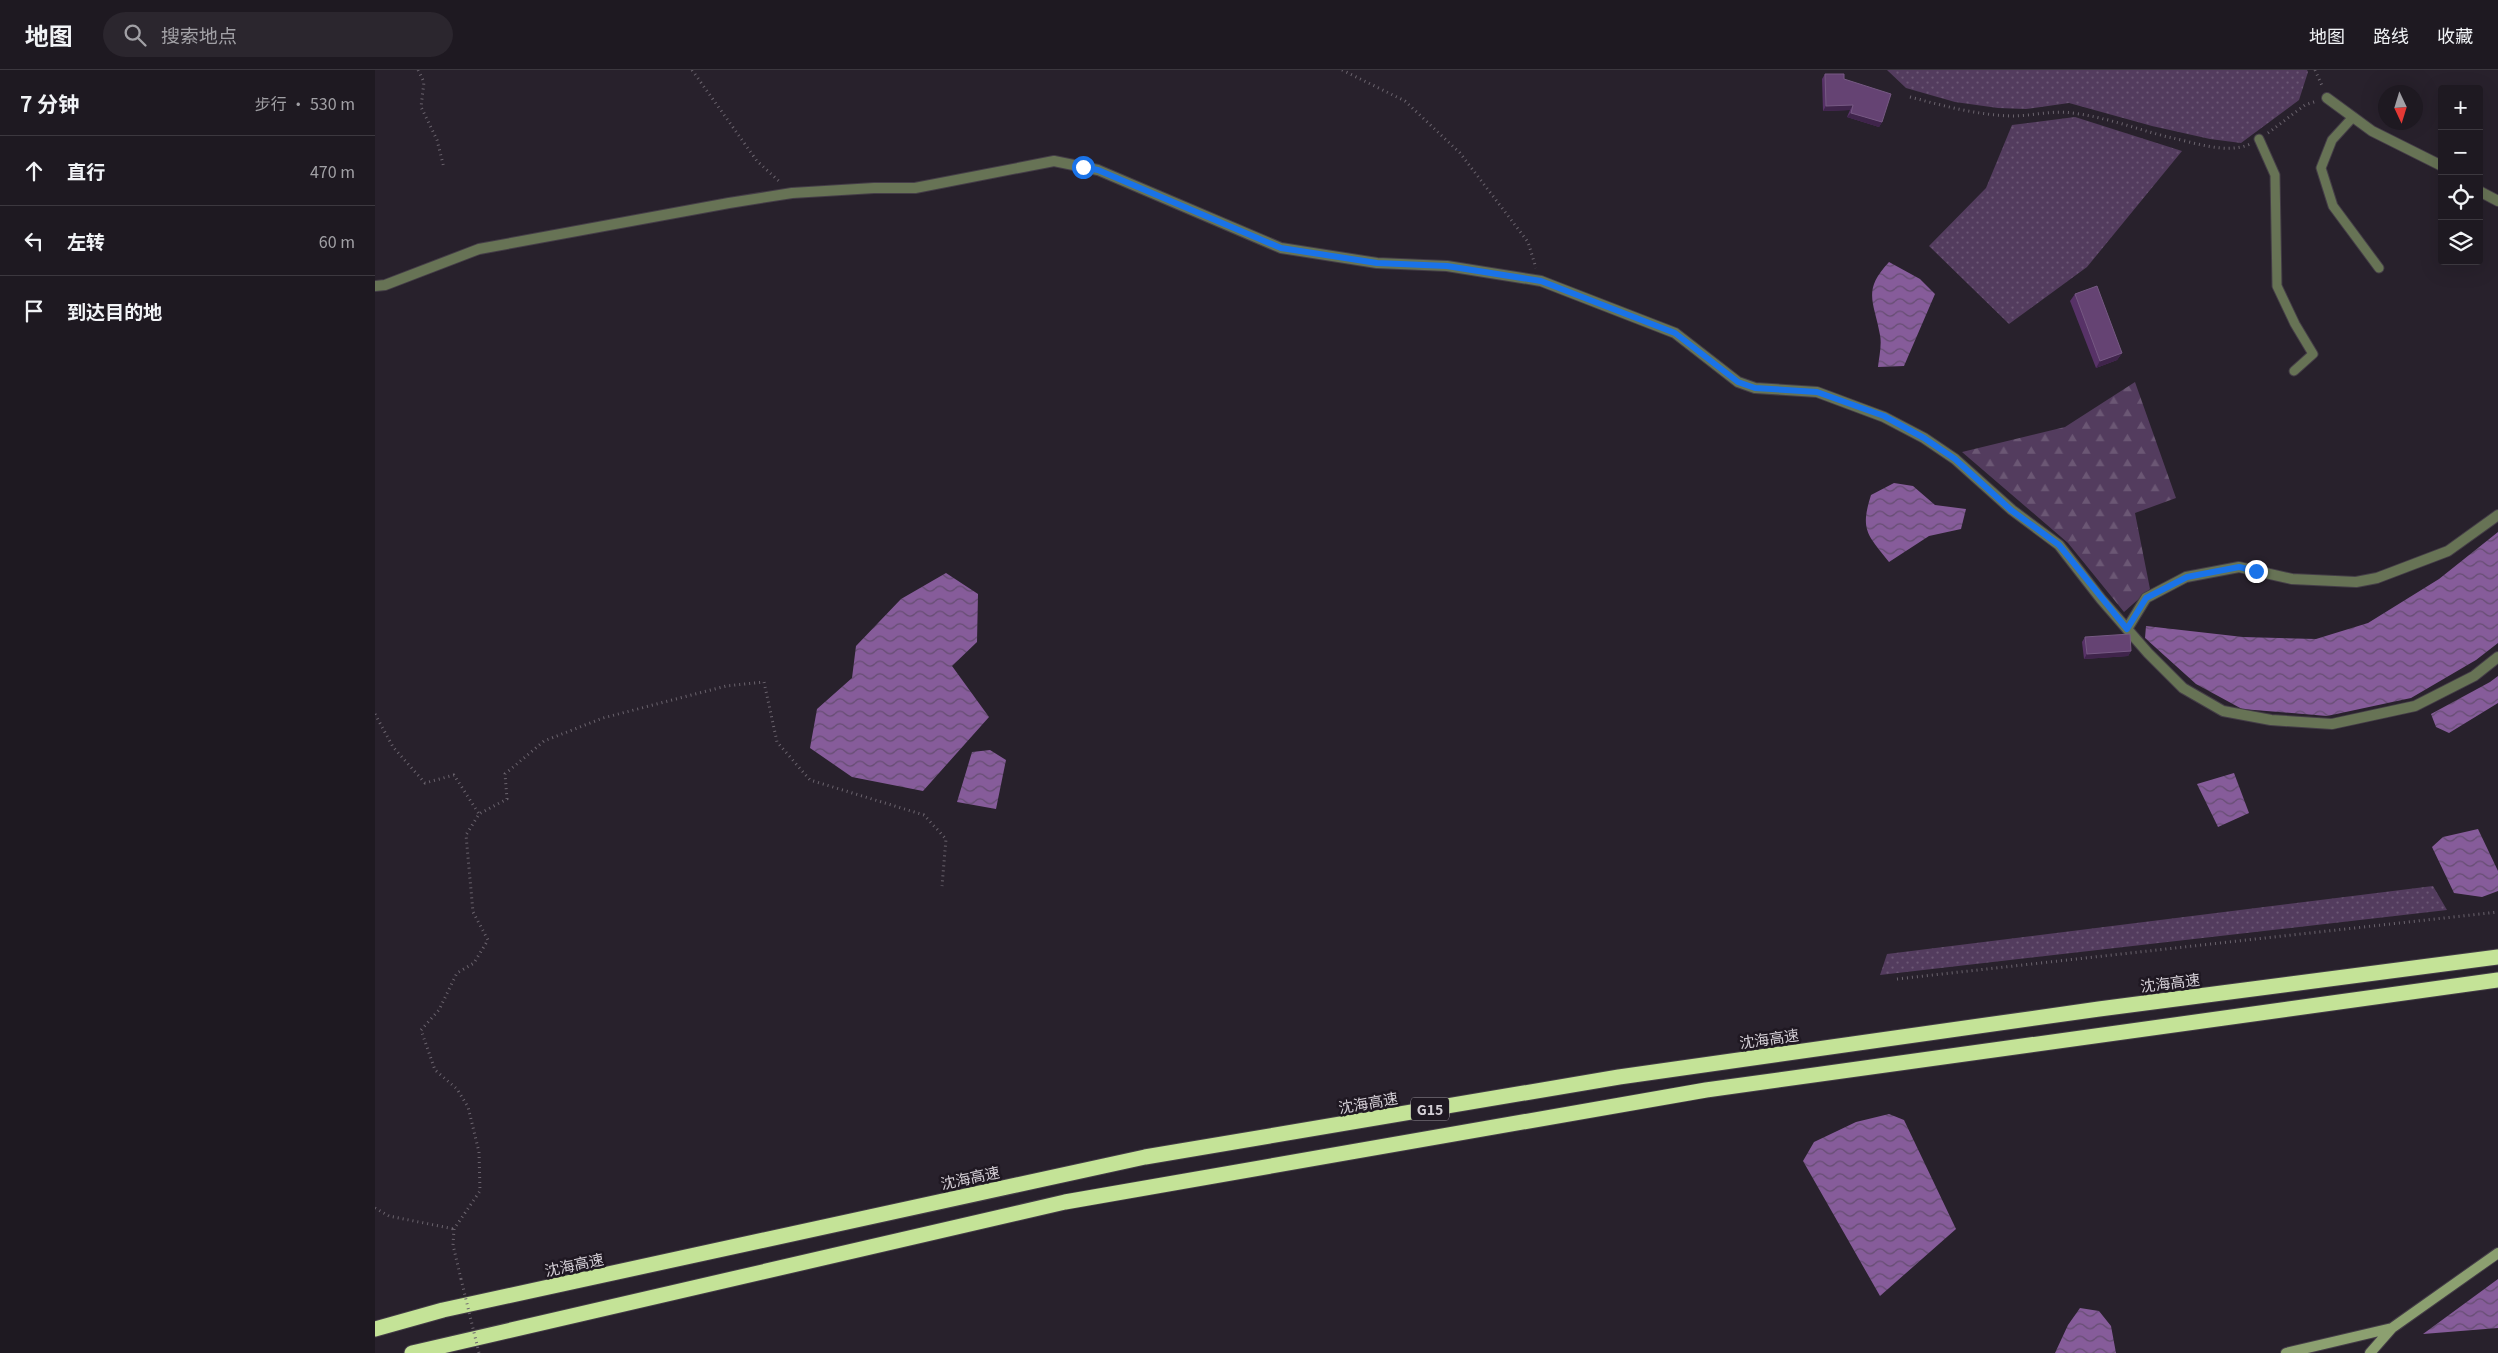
<!DOCTYPE html>
<html lang="zh">
<meta charset="utf-8">
<style>
body{margin:0;font-family:Georgia,"Noto Sans SC",serif;background:#2b262e;color:#f1f3f6}
.controls{position:absolute;right:15px;top:15px;display:grid;overflow:hidden;border-radius:5px;box-shadow:0 5px 20px #0002}
.controls button{width:45px;height:45px;display:grid;place-items:center;padding:0;border:0;border-bottom:1px solid #3c383f;background:#1e1921;color:#f1f3f6;font:25px sans-serif}
.compass{position:absolute;left:2003px;top:15px;width:45px;height:45px;border-radius:50%;background:#1e1921;box-shadow:0 5px 20px #0002;rotate:176deg}
.stop{position:absolute;width:15px;height:15px;margin:-11px;border:4px solid #1a73e8;border-radius:50%;background:#fff}
.stop.end{background:#1a73e8;border-color:#fff;box-shadow:0 1px 5px #0008}
.list{margin:0;padding:0;list-style:none}
h2{display:flex;justify-content:space-between;align-items:center;height:65px;margin:0;padding:0 20px;font-size:21px}
h2 small{font-size:16px;font-weight:400;color:#a1a0a5}
.list li{display:grid;grid-template-columns:32px 1fr auto;gap:15px;align-items:center;box-sizing:border-box;height:70px;padding:0 20px;border-top:1px solid #3c383f}
.list b{display:block;font-size:19px;white-space:nowrap}
.list em{font-size:16px;font-style:normal;color:#a1a0a5}
.icon{flex:none;width:28px;height:28px;fill:none;stroke:currentColor;stroke-width:2;stroke-linecap:round;stroke-linejoin:round}
.map{position:relative;flex:none;width:2123px;height:1283px;overflow:hidden}
header{display:flex;align-items:center;gap:30px;box-sizing:border-box;height:70px;padding:0 25px;background:#1e1921;border-bottom:1px solid #3c383f}
header strong{font-size:24px}
nav{display:flex;gap:28px;margin-inline-start:auto;font-size:18px}
.search{width:350px;height:45px;background:#2b262e;display:flex;align-items:center;gap:12px;box-sizing:border-box;padding:0 18px;border-radius:28px;color:#a1a0a5;font-size:19px}
main{display:flex}
aside{flex:1;background:#1e1921}
.map>svg:first-child{display:block}
.grass{fill:url(#grass-dots)}
.forest{fill:url(#forest-firs)}
.water{fill:url(#water-waves)}
.lines{fill:none;stroke-linecap:round;stroke-linejoin:round}
.lane-casing{stroke:#443d47;stroke-width:11}
.street-casing{stroke:#443d47;stroke-width:12}
.secondary-casing{stroke:#443d47;stroke-width:12}
.highway-casing{stroke:#443d47;stroke-width:17}
.path{stroke:#6b646e;stroke-width:3;stroke-dasharray:1 4;stroke-linecap:butt}
.lane{stroke:#677355;stroke-width:9}
.street{stroke:#677355;stroke-width:10}
.secondary{stroke:#8ca070;stroke-width:10}
.highway{stroke:#c4e397;stroke-width:15}
.path-bridge{stroke:#6b646e;stroke-width:3;stroke-dasharray:1 4;stroke-linecap:butt}
.wall{fill:#573267}
.shaded-wall{fill:#3f244b}
.building{fill:#654373;stroke:#765983}
.route{stroke:#1a73e8;stroke-width:6}
.labels{text-anchor:middle;dominant-baseline:central;stroke-width:5;stroke-linejoin:round;paint-order:stroke}
.shield{fill:#1f1822;stroke:#9e98a0;stroke-width:1}
.shield-label{font-size:14px;font-weight:bold;fill:#d4cfd6}
.street-label{font-size:15px;fill:#d4cfd6;stroke:#1f1822}
</style>
<header>
<strong>地图</strong>
<div class="search"><svg class="icon" aria-label="search" viewBox="0 0 24 24"><circle cx="10" cy="10" r="6"/><path d="M15 15l6 6"/></svg>搜索地点</div>
<nav><a>地图</a><a>路线</a><a>收藏</a></nav>
</header>
<main>
<aside>
<h2>7 分钟<small>步行 · 530 m</small></h2>
<ul class="list">
<li><svg class="icon" aria-label="ahead" viewBox="0 0 24 24"><path d="M12 20V5M6 11l6-6 6 6"/></svg><div><b>直行</b></div><em>470 m</em></li>
<li><svg class="icon" aria-label="left" viewBox="0 0 24 24"><path d="M17 20v-9H6M10 6l-5 5 5 5"/></svg><div><b>左转</b></div><em>60 m</em></li>
<li><svg class="icon" aria-label="arrive" viewBox="0 0 24 24"><path d="M6 21V4h12l-3 4 3 4H6"/></svg><div><b>到达目的地</b></div></li>
</ul>
</aside>
<div class="map">
<svg width="2123" height="1283" viewBox="0 0 2123 1283">
<defs>
<pattern id="grass-dots" width="8" height="8" patternUnits="userSpaceOnUse" patternTransform="scale(1.25)"><rect width="8" height="8" fill="#533c5e"/><path d="M2 2h.1M6 6h.1" fill="none" stroke="#6b5774" stroke-width="1.8" stroke-linecap="round"/></pattern>
<pattern id="forest-firs" width="22" height="20" patternUnits="userSpaceOnUse" patternTransform="scale(1.25)"><rect width="22" height="20" fill="#533c5e"/><path d="M5 1l3.5 6h-7zM16 11l3.5 6h-7z" fill="#6b5774"/></pattern>
<pattern id="water-waves" width="16" height="10" patternUnits="userSpaceOnUse" patternTransform="scale(1.25)"><rect width="16" height="10" fill="#865c9a"/><path d="M0 5q4-4 8 0t8 0" fill="none" stroke="#664e72"/></pattern>
</defs>
<rect width="100%" height="100%" fill="#28212c"/>
<path class="grass" d="M 1512,0 L 1932,0 L 1933,2 L 1924,30 L 1866,73 L 1835,69 L 1777,56 L 1694,33 L 1651,39 L 1623,38 L 1580,32 L 1531,18 Z
M 1700,47 L 1807,81 L 1712,197 L 1634,254 L 1554,176 L 1611,118 L 1637,55 Z
M 2058,816 L 2072,840 L 1505,905 L 1512,884 Z"/>
<path class="forest" d="M 1760,312 L 1801,428 L 1760,443 L 1775,519 L 1749,542 L 1693,473 L 1587,382 L 1690,357 Z"/>
<path class="water" d="M 1514,192 L 1545,209 L 1560,224 L 1529,296 L 1503,297 C 1504,287 1507,275 1505,265 C 1499,231 1487,221 1514,192 Z
M 1519,413 L 1538,416 L 1560,435 L 1591,439 L 1586,459 L 1554,466 L 1514,492 C 1492,464 1485,460 1496,425 Z
M 2123,462 L 2123,573 L 2101,590 L 2036,628 L 1952,646 L 1867,639 L 1821,614 L 1770,568 L 1771,556 L 1868,567 L 1941,569 L 1993,553 L 2064,509 Z
M 571,503 L 603,524 L 602,572 L 577,596 L 614,647 L 548,721 L 477,707 L 435,678 L 442,639 L 477,608 L 481,576 L 526,529 Z
M 2123,606 L 2123,633 L 2074,663 L 2061,657 L 2056,644 L 2115,612 Z
M 615,680 L 631,690 L 621,739 L 582,732 L 597,682 Z
M 1859,703 L 1874,743 L 1843,757 L 1822,714 Z
M 2103,759 L 2123,801 L 2123,821 L 2107,827 L 2079,823 L 2057,777 L 2068,767 Z
M 1514,1044 L 1529,1050 L 1581,1159 L 1505,1226 L 1428,1091 L 1439,1072 L 1481,1052 Z
M 2123,1209 L 2123,1258 L 2048,1264 Z
M 1705,1238 L 1724,1241 L 1736,1256 L 1741,1283 L 1680,1283 L 1693,1255 Z"/>
<g class="lines">
<g class="lane-casing">
<path id="lane" d="M 1978,47 L 1957,70 L 1946,98 L 1958,136 L 2004,198
M 1884,69 L 1900,105 L 1902,216 L 1920,254 L 1938,284 L 1919,301"/>
</g>
<g class="street-casing">
<path id="street" d="M 1952,28 L 1997,61 L 2067,96
M 2104,121 L 2123,131
M 0,216 L 10,215 L 104,179 L 354,133 L 417,123 L 499,118 L 540,118 L 679,91 L 723,100 L 906,178 L 1002,193 L 1072,196 L 1166,211 L 1300,263 L 1363,312 L 1380,318 L 1442,322 L 1509,347 L 1549,368 L 1580,389 L 1637,440 L 1684,475 L 1726,529 L 1773,583 L 1808,618 L 1848,641 L 1896,650 L 1957,654 L 2040,636 L 2099,606 L 2123,587
M 1752,559 L 1771,528 L 1811,507 L 1864,497 L 1917,509 L 1981,512 L 2002,508 L 2073,481 L 2123,445"/>
</g>
<g class="secondary-casing">
<path id="secondary" d="M 1911,1283 L 2017,1258 L 2123,1183
M 1995,1283 L 2017,1258"/>
</g>
<g class="highway-casing">
<path id="highway" d="M 0,1259 L 68,1240 L 770,1087 L 1244,1007 L 1724,939 L 2123,887
M 37,1283 L 690,1132 L 1331,1020 L 2123,910"/>
</g>
<path class="path" d="M 43,0 L 49,12 L 46,37 L 62,70 L 69,98
M 317,0 L 382,91 L 406,113
M 967,0 L 1030,31 L 1085,83 L 1153,172 L 1161,198
M 1940,0 L 1948,18
M 1535,27 C 1569,36 1602,45 1637,46 C 1656,46 1678,40 1697,43 C 1731,47 1761,59 1793,67 C 1818,72 1852,85 1875,74
M 1893,63 L 1930,35 L 1942,31
M 0,644 L 18,677 L 50,713 L 79,705 L 104,744
M 1522,909 L 2123,842
M 0,1138 L 14,1146 L 79,1159
M 86,1209 L 78,1175 L 79,1159 L 105,1121 L 104,1082 L 93,1037 L 82,1019 L 60,1000 L 46,960 L 64,940 L 82,903 L 99,893 L 113,870 L 98,842 L 91,765 L 104,744 L 132,729 L 130,704 L 169,671 L 228,648 L 351,616 L 389,612 L 402,672 L 435,710 L 549,745 L 571,769 L 567,816"/>
<use href="#lane" class="lane"/>
<use href="#street" class="street"/>
<use href="#secondary" class="secondary"/>
<use href="#highway" class="highway"/>
<path class="path-bridge" d="M 86,1209 L 104,1283"/>
</g>
<path class="wall" d="M 1450,4 L 1469,9 L 1507,52 L 1504,57 L 1472,47 L 1475,40 L 1448,41 L 1447,9 Z
M 1700,224 L 1747,283 L 1742,290 L 1721,298 L 1695,231 Z
M 1710,567 L 1756,581 L 1753,586 L 1709,589 L 1707,572 Z"/>
<path class="shaded-wall" d="M 1478,35 L 1475,40 L 1448,41 L 1451,36 Z
M 1476,43 L 1507,52 L 1504,57 L 1472,47 Z
M 1747,283 L 1742,290 L 1721,298 L 1725,291 Z
M 1756,581 L 1753,586 L 1709,589 L 1712,584 Z"/>
<path class="building" d="M 1450,4 L 1469,4 L 1469,9 L 1516,24 L 1507,52 L 1476,43 L 1478,35 L 1451,36 Z
M 1722,216 L 1747,283 L 1725,291 L 1700,224 Z
M 1755,564 L 1756,581 L 1712,584 L 1710,567 Z"/>
<g class="lines">
<path class="route" d="M 708,97 L 723,100 L 906,178 L 1002,193 L 1072,196 L 1166,211 L 1300,263 L 1363,312 L 1380,318 L 1442,322 L 1509,346 L 1549,368 L 1580,389 L 1636,440 L 1684,475 L 1752,559 L 1771,528 L 1812,507 L 1864,497 L 1881,501"/>
</g>
<g class="labels">
<rect class="shield" x="1036" y="1027.5" width="38" height="23" rx="4"/>
<g class="shield-label">
<text x="1055" y="1039">G15</text>
</g>
<g class="street-label">
<text transform="translate(1795 912) rotate(-7)">沈海高速</text>
<text transform="translate(1394 968) rotate(-8)">沈海高速</text>
<text transform="translate(993 1032) rotate(-10)">沈海高速</text>
<text transform="translate(595 1107) rotate(-12)">沈海高速</text>
<text transform="translate(199 1194) rotate(-12)">沈海高速</text>
</g>
</g>
</svg>
<div class="controls">
<button>+</button>
<button>−</button>
<button><svg class="icon" aria-label="locate" viewBox="0 0 24 24"><circle cx="12" cy="12" r="6"/><path d="M12 2v4M12 18v4M2 12h4M18 12h4"/></svg></button>
<button><svg class="icon" aria-label="layers" viewBox="0 0 24 24"><path d="M12 4l9 5-9 5-9-5zM3 14l9 5 9-5"/></svg></button>
</div>
<svg class="compass" viewBox="-18 -18 36 36"><path d="M0-13l5 13h-10z" fill="#e53935"/><path d="M0 13l5-13h-10z" fill="#a1a0a5"/></svg>
<div class="stop" style="left:708px;top:97px"></div>
<div class="stop end" style="left:1881px;top:501px"></div>
</div>
</main>
